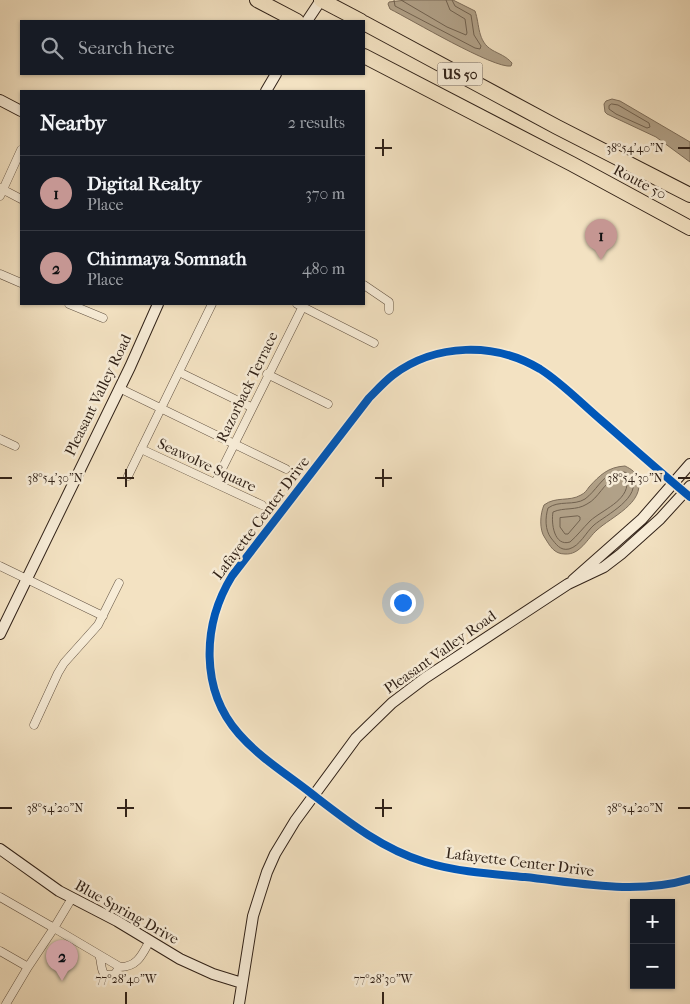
<!DOCTYPE html>
<meta charset="utf-8">
<style>
body{margin:0;font-family:"IM FELL French Canon",serif;background:#242831;color:#f1f3f6}
.controls{position:absolute;right:15px;bottom:15px;display:grid;overflow:hidden;border-radius:0px;box-shadow:0 1px 4px #0004}
.controls button{width:45px;height:45px;display:grid;place-items:center;padding:0;border:0;border-bottom:1px solid #363941;background:#171b24;color:#f1f3f6;font:25px sans-serif}
.you{position:absolute;left:402px;top:602px;width:18px;height:18px;margin:-12px;border:4px solid #fff;border-radius:50%;background:#1a73e8;box-shadow:0 0 0 8px #1a73e833}
.badge{display:grid;place-items:center;width:32px;height:32px;border-radius:50%;background:#c59692;color:#111;font-size:16px;font-weight:700}
.pin{position:absolute;translate:-50% -41px;filter:drop-shadow(0 1px 2px #0008)}
.pin::after{content:'';position:absolute;top:26px;width:18px;height:15px;background:inherit;clip-path:polygon(0 0,100% 0,50% 100%)}
.list{margin:0;padding:0;list-style:none}
h2{display:flex;justify-content:space-between;align-items:center;height:65px;margin:0;padding:0 20px;font-size:21px}
h2 small{font-size:16px;font-weight:400;color:#9ea1a6}
.list li{display:grid;grid-template-columns:32px 1fr auto;gap:15px;align-items:center;box-sizing:border-box;height:75px;padding:0 20px;border-top:1px solid #363941}
.list b{display:block;font-size:19px;white-space:nowrap}
.list p{margin:0;font-size:16px;white-space:nowrap;color:#9ea1a6}
.list em{font-size:16px;font-style:normal;color:#9ea1a6}
.icon{flex:none;width:28px;height:28px;fill:none;stroke:currentColor;stroke-width:2;stroke-linecap:round;stroke-linejoin:round}
.map{position:relative;flex:none;width:690px;height:1004px;overflow:hidden}
.search{position:absolute;background:#171b24;box-shadow:0 1px 4px #0004;left:20px;top:20px;width:345px;height:55px;display:flex;align-items:center;gap:12px;box-sizing:border-box;padding:0 18px;border-radius:0px;color:#9ea1a6;font-size:19px}
.panel{position:absolute;background:#171b24;box-shadow:0 1px 4px #0004;left:20px;top:90px;width:345px;height:215px;border-radius:0px}
.map>svg:first-child{display:block}
.water{fill:#b1a188;stroke:#7e6e5b}
.lines{fill:none;stroke-linecap:round;stroke-linejoin:round}
.shore{stroke:#716250;stroke-width:1}
.street-casing{stroke:#625242;stroke-width:9}
.secondary-casing{stroke:#312218;stroke-width:12}
.highway-casing{stroke:#312218;stroke-width:16}
.street{stroke:#f7ecd7;stroke-width:8}
.secondary{stroke:#f7ecd7;stroke-width:10}
.highway{stroke:#f3e2c2;stroke-width:14}
.cycleway-casing{stroke:#f7ecd7;stroke-width:11}
.cycleway{stroke:#0057b8;stroke-width:8}
.ticks{fill:none;stroke:#312218;stroke-width:2}
.labels{text-anchor:middle;dominant-baseline:central;stroke-width:5;stroke-linejoin:round;paint-order:stroke}
.shield{fill:#f7ecd7;stroke:#6c5f51;stroke-width:1}
.shield-label{font-size:14px;font-weight:bold;fill:#312218}
.street-label{font-size:15px;fill:#312218;stroke:#f7ecd7}
.ticks-label{font-size:12px;text-anchor:middle;fill:#312218;stroke:#f7ecd7;stroke-width:5;stroke-linejoin:round;paint-order:stroke}
</style>
<div class="map">
<svg width="690" height="1004" viewBox="0 0 690 1004">
<rect width="100%" height="100%" fill="#f3e2c2"/>
<filter id="stains"><feTurbulence type="fractalNoise" baseFrequency=".004" numOctaves="4"/><feColorMatrix values="0 0 0 0 .2 0 0 0 0 .09 0 0 0 0 .02 0 0 0 .5 -.17"/></filter>
<radialGradient id="worn" r=".72"><stop offset=".6" stop-color="#630" stop-opacity="0"/><stop offset="1" stop-color="#630" stop-opacity=".3"/></radialGradient>
<path class="water" d="M 406,0 L 453,0 L 475,11 C 480,25 477,41 492,50 C 499,54 506,56 512,63 L 511,66 C 494,69 410,19 390,9 L 388,4 L 389,2 Z
M 612,99 L 620,101 L 690,142 L 690,162 L 656,137 L 607,114 L 605,112 L 604,104 L 606,101 Z
M 625,466 C 631,469 636,472 638,479 C 645,503 611,517 597,530 C 587,539 580,555 565,554 C 554,554 550,546 545,538 C 539,530 540,514 544,505 C 556,496 569,502 581,495 C 585,493 587,490 589,487 C 600,475 608,467 625,466 Z"/>
<g class="lines">
<path class="shore" d="M 394,0 L 395,6 L 475,48 L 480,49 L 481,46 L 474,35 L 471,15 L 455,6 L 452,0
M 401,0 L 447,27 L 466,35 L 467,33 L 465,19 L 450,10 L 446,0
M 612,104 L 618,105 L 649,123 L 650,127 L 647,128 L 616,114 L 609,109 L 609,106 Z
M 614,472 C 621,471 627,471 631,477 C 643,497 606,515 594,525 C 586,532 580,546 569,549 C 560,551 556,544 551,538 C 545,530 545,518 548,508 C 559,500 574,506 585,499 C 596,491 601,478 614,472 Z
M 616,478 L 623,478 L 627,482 C 628,501 602,510 590,521 C 583,528 577,536 570,542 C 554,547 551,523 553,512 C 564,507 576,511 587,504 C 599,498 603,483 616,478 Z
M 578,516 L 580,517 L 580,520 L 568,534 L 565,534 L 560,527 L 560,518 Z"/>
<g class="street-casing">
<path id="street" d="M 0,188 L 21,199
M 0,196 L 21,150
M 0,274 L 21,283
M 364,285 L 389,302 L 389,310
M 69,304 L 103,318
M 297,304 L 374,343
M 179,372 L 251,407
M 267,374 L 328,404
M 119,388 L 286,469
M 0,439 L 15,446
M 141,449 L 262,505
M 128,476 L 212,304
M 215,483 L 304,304
M 690,497 C 660,472 631,446 601,420 C 581,403 562,383 540,369 C 495,342 436,343 393,375 C 384,382 377,390 369,398 L 232,576 C 202,625 200,690 239,734 C 260,758 288,775 312,794 C 347,821 382,849 425,862 C 457,872 492,874 525,877 C 580,883 636,895 690,879
M 0,566 L 103,616
M 34,725 L 58,673 L 64,663 L 98,625 L 119,583
M 0,897 L 54,928 L 72,898
M 0,951 L 28,967 L 54,928 L 120,967 C 137,967 142,955 149,942
M 99,955 C 102,961 100,970 105,975 L 114,975 L 120,967
M 6,1004 L 28,967"/>
</g>
<g class="secondary-casing">
<path id="secondary" d="M 307,21 L 321,0
M 266,91 L 276,74
M 0,100 L 21,111
M 573,580 L 642,519 L 690,464
M 0,634 L 130,367 L 158,304
M 0,849 L 59,891 L 117,921 L 180,959 L 213,974 L 242,983
M 239,1004 L 253,916 L 267,872 L 275,854 L 295,821 L 356,738 L 392,703 L 425,678 L 568,584 L 604,567 L 621,554 L 660,519 L 690,486"/>
</g>
<g class="highway-casing">
<path id="highway" d="M 257,0 L 297,21
M 321,0 L 361,21
M 364,23 L 557,127 L 690,195
M 364,56 L 572,164 L 690,228"/>
</g>
<use href="#street" class="street"/>
<use href="#secondary" class="secondary"/>
<use href="#highway" class="highway"/>
<g class="cycleway-casing">
<path id="cycleway" d="M 690,497 C 660,472 631,446 601,420 C 581,403 562,383 540,369 C 495,342 436,343 393,375 C 384,382 377,390 369,398 L 232,576 C 202,625 200,690 239,734 C 260,758 288,775 312,794 C 347,821 382,849 425,862 C 457,872 492,874 525,877 C 580,883 636,895 690,879"/>
</g>
<use href="#cycleway" class="cycleway"/>
</g>
<path class="ticks" d="M 383,139 L 383,156M 375,148 L 392,148M 678,148 L 690,148M 126,469 L 126,487M 383,469 L 383,487M 0,478 L 12,478M 117,478 L 134,478M 375,478 L 392,478M 678,478 L 690,478M 126,799 L 126,817M 383,799 L 383,817M 0,808 L 12,808M 117,808 L 134,808M 375,808 L 392,808M 678,808 L 690,808M 126,992 L 126,1004M 383,992 L 383,1004"/>
<g class="labels">
<rect class="shield" x="437.5" y="62.5" width="45" height="23" rx="4"/>
<g class="shield-label">
<text x="460" y="74">US 50</text>
</g>
<g class="street-label">
<text transform="translate(640 182) rotate(28)">Route 50</text>
<text transform="translate(247 387) rotate(-64)">Razorback Terrace</text>
<text transform="translate(98 395) rotate(-64)">Pleasant Valley Road</text>
<text transform="translate(207 465) rotate(25)">Seawolve Square</text>
<text transform="translate(261 518) rotate(-53)">Lafayette Center Drive</text>
<text transform="translate(440 652) rotate(-35)">Pleasant Valley Road</text>
<text transform="translate(520 862) rotate(7)">Lafayette Center Drive</text>
<text transform="translate(127 912) rotate(29)">Blue Spring Drive</text>
</g>
</g>
<g class="ticks-label">
<text x="635" y="152">38°54'40"N</text>
<text x="55" y="482">38°54'30"N</text>
<text x="635" y="482">38°54'30"N</text>
<text x="55" y="812">38°54'20"N</text>
<text x="635" y="812">38°54'20"N</text>
<text x="126" y="983">77°28'40"W</text>
<text x="383" y="983">77°28'30"W</text>
</g>
<rect width="100%" height="100%" filter="url(#stains)"/>
<rect width="100%" height="100%" fill="url(#worn)"/>
</svg>
<div class="controls">
<button>+</button>
<button>−</button>
</div>
<div class="you"></div>
<div class="pin badge" style="left:601px;top:260px">1</div>
<div class="pin badge" style="left:62px;top:981px">2</div>
<div class="search"><svg class="icon" aria-label="search" viewBox="0 0 24 24"><circle cx="10" cy="10" r="6"/><path d="M15 15l6 6"/></svg>Search here</div>
<section class="panel">
<h2>Nearby<small>2 results</small></h2>
<ul class="list">
<li><span class="badge">1</span><div><b>Digital Realty</b><p>Place</p></div><em>370 m</em></li>
<li><span class="badge">2</span><div><b>Chinmaya Somnath</b><p>Place</p></div><em>480 m</em></li>
</ul>
</section>
</div>
